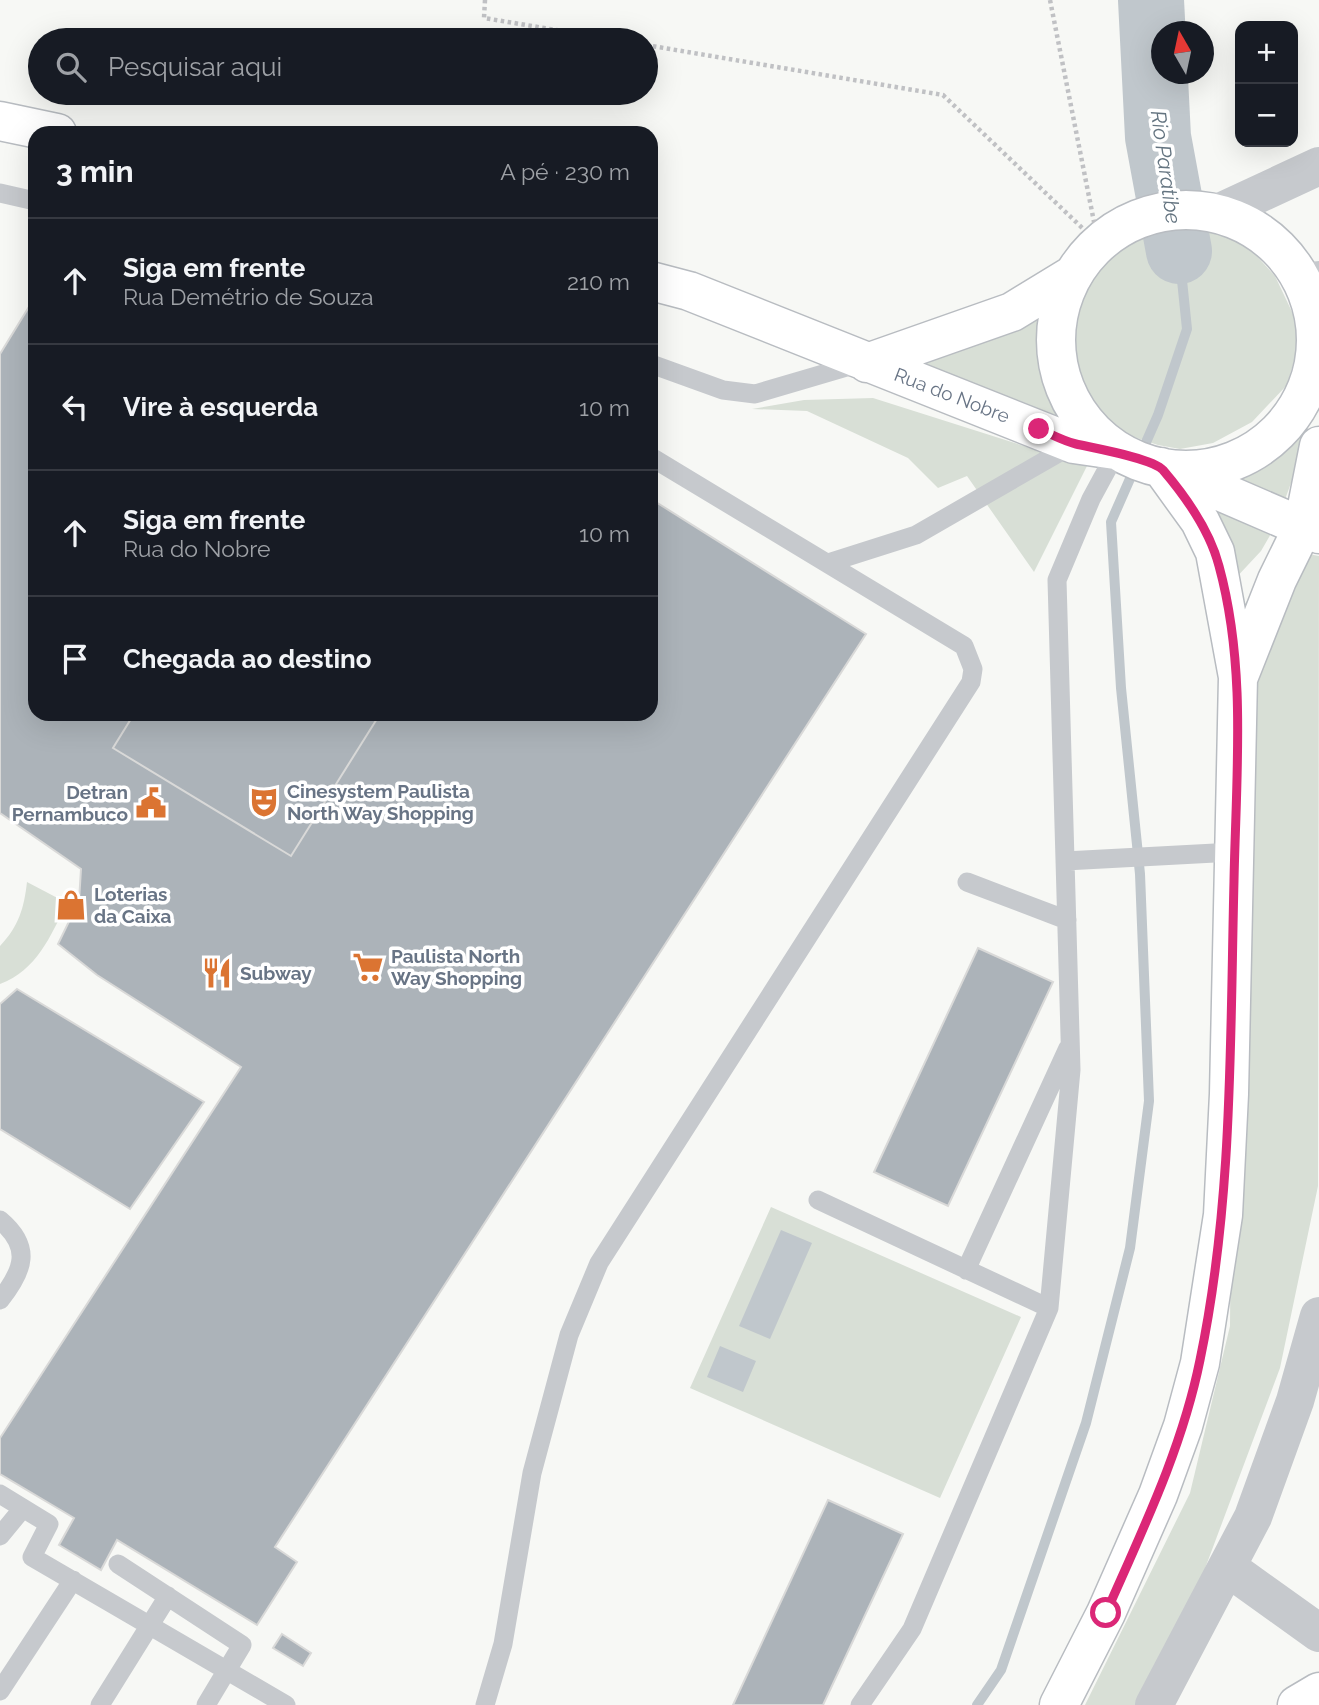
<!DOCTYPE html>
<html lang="pt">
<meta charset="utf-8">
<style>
body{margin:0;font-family:Raleway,sans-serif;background:#242831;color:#f1f3f6}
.controls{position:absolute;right:21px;top:21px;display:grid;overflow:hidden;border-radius:14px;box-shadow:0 7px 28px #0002}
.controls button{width:63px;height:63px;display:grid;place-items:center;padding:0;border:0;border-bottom:2px solid #363941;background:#171b24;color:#f1f3f6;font:35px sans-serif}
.compass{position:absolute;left:1151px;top:21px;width:63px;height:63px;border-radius:50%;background:#171b24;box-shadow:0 7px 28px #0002;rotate:351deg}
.stop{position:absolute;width:21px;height:21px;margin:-16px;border:5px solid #db2777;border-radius:50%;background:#fff}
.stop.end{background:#db2777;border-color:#fff;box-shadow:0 2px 7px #0008}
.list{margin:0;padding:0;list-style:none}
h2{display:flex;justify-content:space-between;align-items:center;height:91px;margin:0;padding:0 28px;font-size:30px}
h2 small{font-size:23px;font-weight:400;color:#9ea1a6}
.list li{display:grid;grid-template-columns:46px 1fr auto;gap:21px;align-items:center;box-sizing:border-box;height:126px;padding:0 28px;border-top:2px solid #363941}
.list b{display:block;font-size:26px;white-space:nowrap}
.list p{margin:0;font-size:23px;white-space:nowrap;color:#9ea1a6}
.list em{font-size:23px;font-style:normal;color:#9ea1a6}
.icon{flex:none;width:38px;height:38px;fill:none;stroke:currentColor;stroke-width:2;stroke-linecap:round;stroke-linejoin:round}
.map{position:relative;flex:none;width:1319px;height:1705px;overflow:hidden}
.search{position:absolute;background:#171b24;box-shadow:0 7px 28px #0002;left:28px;top:28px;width:630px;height:77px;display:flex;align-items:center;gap:18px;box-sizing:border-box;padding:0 24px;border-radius:38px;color:#9ea1a6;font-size:26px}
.panel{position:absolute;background:#171b24;box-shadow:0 7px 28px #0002;left:28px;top:126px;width:630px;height:595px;border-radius:21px}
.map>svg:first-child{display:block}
.green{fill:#d8dfd6}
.water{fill:#c0c7cc}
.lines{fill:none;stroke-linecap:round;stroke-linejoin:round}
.stream{stroke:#c0c7cc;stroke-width:10}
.river{stroke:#c0c7cc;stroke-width:66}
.building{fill:#acb3b9;stroke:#d9d9d8;stroke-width:2}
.secondary-casing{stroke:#b8bcc1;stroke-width:41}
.path{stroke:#c0c1c4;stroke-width:4.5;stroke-dasharray:3.5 3.5;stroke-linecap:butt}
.lane{stroke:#c6c9cd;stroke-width:19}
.street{stroke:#c6c9cd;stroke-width:38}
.secondary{stroke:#fff;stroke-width:38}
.route{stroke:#db2777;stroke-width:9}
.labels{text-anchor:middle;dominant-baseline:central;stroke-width:7;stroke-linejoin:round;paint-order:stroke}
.street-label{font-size:19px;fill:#687485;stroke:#fff}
.poi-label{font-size:19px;font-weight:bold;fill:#687485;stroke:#fff;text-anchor:start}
.water-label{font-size:21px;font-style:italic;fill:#647480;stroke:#fff}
</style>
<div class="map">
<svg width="1319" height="1705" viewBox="0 0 1319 1705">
<rect width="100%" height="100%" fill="#f7f8f5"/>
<path class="green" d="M 1191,222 L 1236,233 L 1275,276 L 1302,333 L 1287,385 L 1252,422 L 1213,443 L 1180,449 L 1158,445 L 1125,434 L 1098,412 L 1074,371 L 1066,326 L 1084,282 L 1111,249 L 1151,227 Z
M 1049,299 C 1044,353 1047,384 1079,428 L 892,366 Z
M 1308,383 L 1307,439 L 1279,516 L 1191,469 C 1255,456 1278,442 1308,383 Z
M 873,398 L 1087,466 L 1034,572 L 967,476 L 938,488 L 908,458 L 807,411 L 752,409 L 804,400 Z
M 1173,494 L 1276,525 L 1261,551 L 1219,596 Z
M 1303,553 L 1319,556 L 1318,1186 L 1280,1368 L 1179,1638 L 1143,1705 L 1085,1705 L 1190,1493 L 1230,1326 L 1236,619 L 1254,590 Z
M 27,882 L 67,903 C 50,937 37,970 0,984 L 0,946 C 19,926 24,908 27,882 Z
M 771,1207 L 1021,1317 L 940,1498 L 690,1388 Z"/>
<path class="water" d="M 781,1230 L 812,1243 L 770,1339 L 739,1326 Z
M 720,1346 L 756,1361 L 743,1392 L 707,1377 Z"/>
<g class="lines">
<path class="stream" d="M 977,1705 L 1001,1670 L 1086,1423 L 1130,1248 L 1149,1101 L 1140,874 L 1121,688 L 1111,522 L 1158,415 L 1187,329 L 1179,251"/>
<path class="river" d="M 1151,0 L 1158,137 L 1179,251"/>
</g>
<path class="building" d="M 35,297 L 35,714 L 651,714 L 651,499 L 866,634 L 275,1547 L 297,1562 L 257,1625 L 117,1540 L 101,1570 L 59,1545 L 74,1518 L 0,1474 L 0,1438 L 241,1067 L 97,975 L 58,944 L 79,901 L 81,869 L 0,813 L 0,354 Z
M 134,714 L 380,714 L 291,856 L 113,748 Z
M 978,948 L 1053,982 L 948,1206 L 874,1172 Z
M 17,989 L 204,1102 L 130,1209 L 0,1129 L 0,1004 Z
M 828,1500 L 903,1534 L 823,1705 L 733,1705 Z
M 282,1634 L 311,1653 L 303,1666 L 273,1648 Z"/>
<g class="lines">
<g class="secondary-casing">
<path id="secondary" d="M 0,121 L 57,133
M1056 340a130 130 0 1 1 260 0a130 130 0 1 1-260 0Z
M 651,281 L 689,291 L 1074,444 L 1115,450
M 867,363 L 1012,312 L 1071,276
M 1173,471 L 1319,534
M 1239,676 L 1277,580 L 1303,527 L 1319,446
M 1059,1705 L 1106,1613 L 1158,1495 L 1183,1426 L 1200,1363 L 1223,1215 L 1229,1094 L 1238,677 L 1215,552 L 1200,521 L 1161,467
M 1297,1705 L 1319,1692"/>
</g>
<path class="path" d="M 485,0 L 484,18 L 616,40
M 1050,0 L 1098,242
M 646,45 L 943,95 L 1098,243"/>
<path class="lane" d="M 0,193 L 35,201
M 651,364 L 723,390 L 755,394 L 857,364
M 828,563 L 916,535 L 1074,444
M 1065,861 L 1234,852
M 967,882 L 1067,920
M 818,1200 L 1049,1308
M 0,1220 C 32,1247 24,1270 0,1300
M 966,1270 L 1068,1048
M 0,1494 L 49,1524 L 32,1557 L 286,1705
M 0,1536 L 23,1508
M 118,1564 L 242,1645 L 206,1705
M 0,1691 L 73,1580
M 100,1705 L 168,1596
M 485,1705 L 503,1644 L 532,1473 L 569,1335 L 599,1263 L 971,682 L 973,669 L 964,646 L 651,457
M 860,1705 L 912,1629 L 1049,1308 L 1071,1070 L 1057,580 L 1091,499 L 1117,451"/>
<path class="street" d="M 1218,213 L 1319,166
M 1314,311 L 1319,280
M 1227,1567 L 1319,1633
M 1154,1705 L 1253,1517 L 1295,1401 L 1319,1316"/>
<use href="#secondary" class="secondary"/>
</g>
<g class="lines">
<path class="route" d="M 1039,429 C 1051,434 1063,441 1076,444 C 1093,448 1152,458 1163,470 C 1186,497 1210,531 1219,566 C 1247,668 1236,776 1234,881 C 1230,1041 1233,1202 1200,1360 C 1182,1449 1142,1531 1106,1613"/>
</g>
<defs>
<g id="theatre-bare" transform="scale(2.415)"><path d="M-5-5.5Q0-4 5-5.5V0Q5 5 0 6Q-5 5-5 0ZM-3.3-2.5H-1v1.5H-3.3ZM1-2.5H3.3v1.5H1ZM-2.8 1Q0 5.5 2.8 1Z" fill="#db7432" stroke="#fff" stroke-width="2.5" paint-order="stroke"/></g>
<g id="civic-bare" transform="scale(2.415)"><path d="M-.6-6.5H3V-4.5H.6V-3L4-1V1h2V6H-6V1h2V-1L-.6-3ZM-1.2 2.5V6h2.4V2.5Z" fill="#db7432" stroke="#fff" stroke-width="2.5" paint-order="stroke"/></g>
<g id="shop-bare" transform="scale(2.415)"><path d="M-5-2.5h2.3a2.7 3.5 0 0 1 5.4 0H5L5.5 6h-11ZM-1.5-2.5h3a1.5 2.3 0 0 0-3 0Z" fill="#db7432" stroke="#fff" stroke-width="2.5" paint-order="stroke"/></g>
<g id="supermarket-bare" transform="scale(2.415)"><path d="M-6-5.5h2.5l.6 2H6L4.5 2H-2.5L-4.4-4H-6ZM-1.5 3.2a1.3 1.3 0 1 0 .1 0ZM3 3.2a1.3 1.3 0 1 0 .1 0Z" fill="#db7432" stroke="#fff" stroke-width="2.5" paint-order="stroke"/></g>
<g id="restaurant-bare" transform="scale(2.415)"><path d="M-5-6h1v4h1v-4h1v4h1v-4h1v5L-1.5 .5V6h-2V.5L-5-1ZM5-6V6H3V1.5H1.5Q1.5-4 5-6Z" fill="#db7432" stroke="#fff" stroke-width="2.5" paint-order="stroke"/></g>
</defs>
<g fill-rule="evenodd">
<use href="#theatre-bare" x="264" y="802"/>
<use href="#civic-bare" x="151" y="803"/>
<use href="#shop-bare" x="71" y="905"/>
<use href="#supermarket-bare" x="368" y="967"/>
<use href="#restaurant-bare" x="217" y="973"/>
</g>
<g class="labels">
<g class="street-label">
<text transform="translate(952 395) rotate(21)">Rua do Nobre</text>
</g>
<g class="poi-label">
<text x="287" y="791">Cinesystem Paulista<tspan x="287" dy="22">North Way Shopping</tspan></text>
<text x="128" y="792" text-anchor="end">Detran<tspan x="128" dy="22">Pernambuco</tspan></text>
<text x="94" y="894">Loterias<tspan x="94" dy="22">da Caixa</tspan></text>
<text x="391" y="956">Paulista North<tspan x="391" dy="22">Way Shopping</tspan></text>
<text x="240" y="973">Subway</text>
</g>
<g class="water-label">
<text transform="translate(1166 167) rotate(82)">Rio Paratibe</text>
</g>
</g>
</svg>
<div class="controls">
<button>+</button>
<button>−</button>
</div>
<svg class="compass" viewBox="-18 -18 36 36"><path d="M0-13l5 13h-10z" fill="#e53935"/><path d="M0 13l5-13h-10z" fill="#9ea1a6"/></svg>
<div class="stop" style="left:1106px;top:1613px"></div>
<div class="stop end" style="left:1039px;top:429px"></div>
<div class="search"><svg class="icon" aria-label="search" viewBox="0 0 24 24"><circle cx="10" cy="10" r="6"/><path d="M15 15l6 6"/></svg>Pesquisar aqui</div>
<section class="panel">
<h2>3 min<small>A pé · 230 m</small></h2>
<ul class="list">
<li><svg class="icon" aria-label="ahead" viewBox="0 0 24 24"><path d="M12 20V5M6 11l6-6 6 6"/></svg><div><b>Siga em frente</b><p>Rua Demétrio de Souza</p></div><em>210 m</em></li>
<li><svg class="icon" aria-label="left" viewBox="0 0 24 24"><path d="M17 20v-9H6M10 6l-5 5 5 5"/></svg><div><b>Vire à esquerda</b></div><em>10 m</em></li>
<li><svg class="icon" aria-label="ahead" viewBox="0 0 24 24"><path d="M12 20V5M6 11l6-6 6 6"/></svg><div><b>Siga em frente</b><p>Rua do Nobre</p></div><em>10 m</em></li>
<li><svg class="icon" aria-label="arrive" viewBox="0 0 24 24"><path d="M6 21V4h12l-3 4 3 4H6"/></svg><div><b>Chegada ao destino</b></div></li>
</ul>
</section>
</div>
